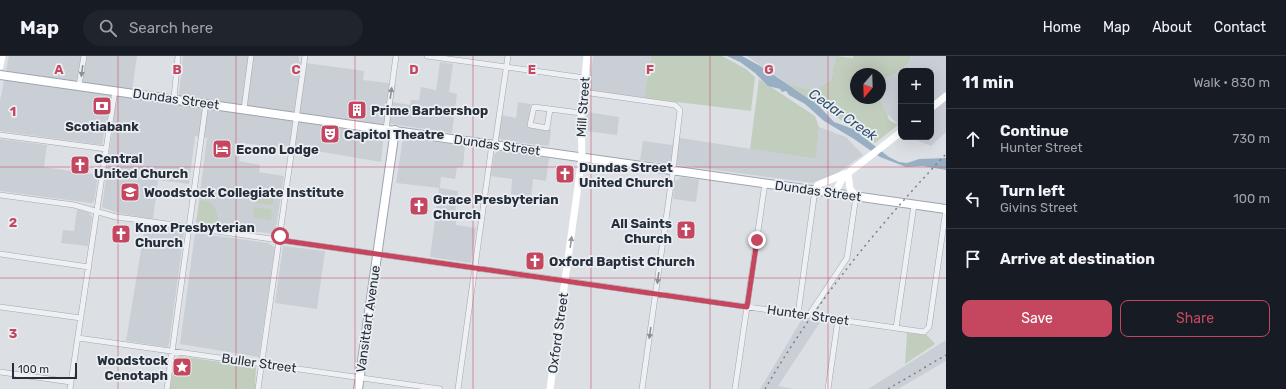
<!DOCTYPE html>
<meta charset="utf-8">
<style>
body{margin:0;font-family:Rubik,sans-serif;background:#20242c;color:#f1f3f6}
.controls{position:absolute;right:12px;top:12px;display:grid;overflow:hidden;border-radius:8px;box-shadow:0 4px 16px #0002}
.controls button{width:36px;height:36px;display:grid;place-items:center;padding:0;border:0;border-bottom:1px solid #363941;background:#171b24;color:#f1f3f6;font:20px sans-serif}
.compass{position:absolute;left:850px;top:12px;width:36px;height:36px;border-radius:50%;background:#171b24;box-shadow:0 4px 16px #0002;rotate:199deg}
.scale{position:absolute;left:12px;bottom:10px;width:65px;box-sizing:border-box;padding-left:4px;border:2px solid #272f3a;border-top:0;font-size:11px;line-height:14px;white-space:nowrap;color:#272f3a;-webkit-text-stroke:3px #ebeff3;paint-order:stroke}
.stop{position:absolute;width:12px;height:12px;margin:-9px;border:3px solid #c4475f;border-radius:50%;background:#fff}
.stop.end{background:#c4475f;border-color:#fff;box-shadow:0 1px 4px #0008}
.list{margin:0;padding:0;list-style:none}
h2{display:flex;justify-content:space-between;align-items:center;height:52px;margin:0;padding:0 16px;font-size:17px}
h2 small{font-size:13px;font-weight:400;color:#9ea1a6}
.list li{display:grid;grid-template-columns:26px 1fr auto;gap:12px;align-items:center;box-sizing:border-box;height:60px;padding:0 16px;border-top:1px solid #363941}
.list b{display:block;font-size:15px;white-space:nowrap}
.list p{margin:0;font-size:13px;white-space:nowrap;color:#9ea1a6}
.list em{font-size:13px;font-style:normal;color:#9ea1a6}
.actions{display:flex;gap:8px;padding:12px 16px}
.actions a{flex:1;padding:9px 0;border:1px solid #c4475f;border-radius:8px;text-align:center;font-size:14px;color:#c4475f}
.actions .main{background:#c4475f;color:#fff}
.icon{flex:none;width:22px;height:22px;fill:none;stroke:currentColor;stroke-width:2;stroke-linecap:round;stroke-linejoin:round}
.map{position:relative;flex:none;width:946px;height:333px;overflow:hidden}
header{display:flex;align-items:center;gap:24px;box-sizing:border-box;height:56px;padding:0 20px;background:#171b24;border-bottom:1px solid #363941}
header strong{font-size:19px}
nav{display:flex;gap:22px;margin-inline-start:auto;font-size:14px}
.search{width:280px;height:36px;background:#20242c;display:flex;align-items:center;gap:10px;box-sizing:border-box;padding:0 14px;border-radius:22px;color:#9ea1a6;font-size:15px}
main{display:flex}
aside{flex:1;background:#171b24}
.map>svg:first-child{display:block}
.built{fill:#cacfd6}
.green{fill:#c2cebd}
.water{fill:#98afc3}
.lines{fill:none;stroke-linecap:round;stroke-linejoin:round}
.minor-casing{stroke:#a2a7ae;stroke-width:6}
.primary-casing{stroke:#9ca5b0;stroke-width:10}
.minor{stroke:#eef0f4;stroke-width:5}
.secondary{stroke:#fff;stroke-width:7}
.primary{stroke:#fff;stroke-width:8}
.rail{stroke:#76808d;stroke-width:1.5;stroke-dasharray:2 4;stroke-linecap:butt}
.oneway{fill:#8a9097}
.oneway2{fill:#93979c}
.route{stroke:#c4475f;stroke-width:5}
.grid{fill:none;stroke:#c4475f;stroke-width:1;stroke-opacity:0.55}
.labels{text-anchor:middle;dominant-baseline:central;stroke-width:3.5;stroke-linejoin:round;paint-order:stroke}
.street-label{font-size:13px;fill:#272f3a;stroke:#ebeff3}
.poi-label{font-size:13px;font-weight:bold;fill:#272f3a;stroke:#ebeff3;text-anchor:start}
.water-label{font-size:14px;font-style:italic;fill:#344f6b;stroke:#ebeff3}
.grid-label{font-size:13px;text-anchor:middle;font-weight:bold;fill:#c4475f;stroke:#ebeff3;stroke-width:3.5;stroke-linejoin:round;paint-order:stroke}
</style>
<header>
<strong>Map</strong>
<div class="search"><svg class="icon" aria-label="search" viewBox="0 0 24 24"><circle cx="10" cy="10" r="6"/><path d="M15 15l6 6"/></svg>Search here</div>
<nav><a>Home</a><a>Map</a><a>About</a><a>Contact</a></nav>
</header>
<main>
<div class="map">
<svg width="946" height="333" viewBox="0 0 946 333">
<rect width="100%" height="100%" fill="#dce0e5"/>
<path class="built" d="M 9,0 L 137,0 L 131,41 L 178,47 L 183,0 L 299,0 L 299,6 L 364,15 L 363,24 L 396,28 L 393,46 L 410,49 L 411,44 L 419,44 L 421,31 L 436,34 L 440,6 L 453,8 L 449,36 L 457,38 L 452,77 L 385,67 L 381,106 L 287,90 L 276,91 L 241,87 L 239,105 L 260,109 L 259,116 L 284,120 L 275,178 L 196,168 L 207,82 L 195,80 L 189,128 L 158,124 L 153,163 L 122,158 L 104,152 L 102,151 L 114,63 L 107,62 L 102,89 L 0,75 L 0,45 Z
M 593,0 L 651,0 L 644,42 L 590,34 Z
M 747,0 L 836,0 L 831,24 L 817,33 L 802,32 L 786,27 Z
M 911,0 L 946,0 L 946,76 L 931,90 L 909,81 L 931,81 L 931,15 L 901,15 L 901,72 L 887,57 L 879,42 L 880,24 L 895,18 L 909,7 Z
M 518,46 L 531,48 L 527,71 L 551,74 L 549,90 L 505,85 L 499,82 L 498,79 L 502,59 L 516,62 Z
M 587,56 L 619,61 L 617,79 L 585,75 Z
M 819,71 L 846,81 L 863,99 L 836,118 L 812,127 L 640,104 L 643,85 L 672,89 L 674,81 L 816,103 Z
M 403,82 L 465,90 L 463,111 L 457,111 L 455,123 L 441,121 L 440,132 L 458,135 L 455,157 L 447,156 L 446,162 L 456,164 L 456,169 L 476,172 L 471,207 L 430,201 L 439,132 L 396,127 Z
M 0,83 L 47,89 L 44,111 L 98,119 L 94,146 L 91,147 L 0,135 Z
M 497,95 L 549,102 L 546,125 L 533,123 L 531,141 L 511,138 L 512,123 L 491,120 L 494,100 Z
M 682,121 L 699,124 L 696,146 L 673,143 L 675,125 Z
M 77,153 L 89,157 L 92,161 L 88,190 L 61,187 L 63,174 L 74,175 Z
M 145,170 L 182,175 L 184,177 L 169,288 L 167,291 L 126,285 Z
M 195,177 L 268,187 L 275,191 L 259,301 L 180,288 Z
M 283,190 L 325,195 L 317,253 L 275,247 Z
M 802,263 L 821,265 L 778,330 L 794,333 L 760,333 Z
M 946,284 L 946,305 L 898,333 L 868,333 Z"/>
<path class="green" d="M 651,0 L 722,0 L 746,13 L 755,21 L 751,55 L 644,42 Z
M 836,0 L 853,2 L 853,0 L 911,0 L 909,7 L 895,18 L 880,24 L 880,18 L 856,18 L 856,42 L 879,42 L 887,57 L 889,64 L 898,69 L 875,87 L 786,27 L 802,32 L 817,33 L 831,24 Z
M 759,23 L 815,60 L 819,71 L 816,103 L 750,93 Z
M 256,136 L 274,138 L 273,149 L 255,147 Z
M 200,144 C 216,145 219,156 217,170 L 196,166 Z
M 254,151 L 272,153 L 271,164 L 253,162 Z
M 907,277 L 927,279 L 935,288 L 905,308 Z
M 179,300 L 256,311 L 255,333 L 170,333 L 175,303 Z"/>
<path class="water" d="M 727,0 L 742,0 L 762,11 L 818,49 L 834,66 L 853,73 L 889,101 L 899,106 L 907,107 L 919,103 L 946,102 L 946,114 L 923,110 L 906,111 L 880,101 L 854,83 L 824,65 L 805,48 L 789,39 L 786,35 L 782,36 L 780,33 L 768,30 L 755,17 L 740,6 Z"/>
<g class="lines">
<g class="minor-casing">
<path id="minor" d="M 427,0 L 585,22
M 79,29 L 84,0
M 583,36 L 675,49 L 680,54 L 673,114 L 642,333
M 174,42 L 178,0
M 244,53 L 251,0
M 550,53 L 547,72 L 530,69 L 534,51 L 581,57
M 386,73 L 396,0
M 0,79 L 106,93
M 495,88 L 508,0
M 0,139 L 74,149 L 116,161 L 132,163 L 924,276 L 929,271 L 946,153
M 0,198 L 89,211
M 0,251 L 81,262
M 798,258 L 815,134
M 809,259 L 847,202 L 856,140
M 896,272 L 914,149
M 78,282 L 440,333
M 0,316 L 71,326
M 70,333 L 115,34
M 167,333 L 206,47
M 258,333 L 305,0
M 458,333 L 492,88
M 735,333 L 765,127
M 828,333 L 838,263"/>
</g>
<g class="primary-casing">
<path id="primary" d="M 0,19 L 946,153
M 358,333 L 395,74"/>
</g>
<use href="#minor" class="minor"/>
<path class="secondary" d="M 0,10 L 2,0
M 931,52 L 946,40
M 848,117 L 850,133 L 856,140
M 815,134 L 818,129 L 844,118
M 835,137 L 843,121 L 901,76
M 550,333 L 582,101 L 581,60 L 587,0"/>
<use href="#primary" class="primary"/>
<path class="rail" d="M 765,333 C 815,247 878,170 946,98
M 888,333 L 946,299"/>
</g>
<defs><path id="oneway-solid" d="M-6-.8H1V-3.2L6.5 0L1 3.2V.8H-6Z"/></defs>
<g class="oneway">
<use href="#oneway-solid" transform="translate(82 15) rotate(98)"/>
<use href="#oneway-solid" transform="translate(391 37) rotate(-82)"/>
<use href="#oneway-solid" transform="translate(658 222) rotate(98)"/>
<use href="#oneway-solid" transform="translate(650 277) rotate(98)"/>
</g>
<use class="oneway2" href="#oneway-solid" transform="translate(571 186) rotate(-82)"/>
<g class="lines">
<path class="route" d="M 280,180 L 279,184 L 293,186 L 747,251 L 757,184"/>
</g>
<path class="grid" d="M 118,0 L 118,333M 236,0 L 236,333M 355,0 L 355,333M 473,0 L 473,333M 591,0 L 591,333M 710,0 L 710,333M 828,0 L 828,333M 0,111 L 946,111M 0,222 L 946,222"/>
<defs>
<g id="bank-square" transform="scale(1)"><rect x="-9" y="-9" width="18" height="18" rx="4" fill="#c4475f" stroke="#ebeff3"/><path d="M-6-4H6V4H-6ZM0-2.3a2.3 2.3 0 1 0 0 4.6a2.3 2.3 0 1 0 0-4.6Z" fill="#fff"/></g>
<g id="building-square" transform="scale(1)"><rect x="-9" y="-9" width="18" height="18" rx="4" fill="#c4475f" stroke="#ebeff3"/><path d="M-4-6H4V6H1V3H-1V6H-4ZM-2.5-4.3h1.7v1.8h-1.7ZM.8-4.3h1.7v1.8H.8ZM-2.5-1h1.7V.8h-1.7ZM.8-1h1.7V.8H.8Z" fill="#fff"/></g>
<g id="theatre-square" transform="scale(1)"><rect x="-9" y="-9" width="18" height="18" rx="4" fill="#c4475f" stroke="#ebeff3"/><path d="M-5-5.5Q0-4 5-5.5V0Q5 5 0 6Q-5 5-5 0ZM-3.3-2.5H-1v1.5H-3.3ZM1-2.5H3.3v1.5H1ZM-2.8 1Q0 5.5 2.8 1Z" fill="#fff"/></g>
<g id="hotel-square" transform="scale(1)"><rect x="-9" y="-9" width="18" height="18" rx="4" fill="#c4475f" stroke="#ebeff3"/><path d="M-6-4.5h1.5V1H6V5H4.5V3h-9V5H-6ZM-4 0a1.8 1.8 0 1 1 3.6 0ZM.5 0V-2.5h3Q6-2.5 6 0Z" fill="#fff"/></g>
<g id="church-square" transform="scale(1)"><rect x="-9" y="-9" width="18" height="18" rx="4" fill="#c4475f" stroke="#ebeff3"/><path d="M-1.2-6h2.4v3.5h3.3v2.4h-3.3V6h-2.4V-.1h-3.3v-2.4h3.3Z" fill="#fff"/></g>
<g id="school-square" transform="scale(1)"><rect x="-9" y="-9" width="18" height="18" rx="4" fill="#c4475f" stroke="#ebeff3"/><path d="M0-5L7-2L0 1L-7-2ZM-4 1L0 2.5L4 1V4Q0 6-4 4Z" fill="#fff"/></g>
<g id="sight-square" transform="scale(1)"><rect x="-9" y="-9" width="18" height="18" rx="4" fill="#c4475f" stroke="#ebeff3"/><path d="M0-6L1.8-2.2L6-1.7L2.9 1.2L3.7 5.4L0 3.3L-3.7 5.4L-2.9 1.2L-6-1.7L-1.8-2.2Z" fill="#fff"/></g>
</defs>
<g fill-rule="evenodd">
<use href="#bank-square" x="102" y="50"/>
<use href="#building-square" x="357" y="54"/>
<use href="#theatre-square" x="330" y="78"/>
<use href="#hotel-square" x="222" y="93"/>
<use href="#church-square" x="80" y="109"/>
<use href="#church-square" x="565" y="118"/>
<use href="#school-square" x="130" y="136"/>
<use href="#church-square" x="419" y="150"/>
<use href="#church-square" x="686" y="174"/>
<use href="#church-square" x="121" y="178"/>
<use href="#church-square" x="535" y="205"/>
<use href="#sight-square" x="182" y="311"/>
</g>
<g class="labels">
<g class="street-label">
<text transform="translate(176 43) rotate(8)">Dundas Street</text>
<text transform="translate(583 51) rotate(-86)">Mill Street</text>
<text transform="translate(497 89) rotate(8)">Dundas Street</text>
<text transform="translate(818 135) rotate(8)">Dundas Street</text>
<text transform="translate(808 259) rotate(8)">Hunter Street</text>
<text transform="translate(368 263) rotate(-82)">Vansittart Avenue</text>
<text transform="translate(558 277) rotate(-82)">Oxford Street</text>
<text transform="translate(259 307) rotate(8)">Buller Street</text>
</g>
<g class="poi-label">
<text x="371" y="54">Prime Barbershop</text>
<text x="102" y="70" text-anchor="middle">Scotiabank</text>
<text x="344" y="78">Capitol Theatre</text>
<text x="236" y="93">Econo Lodge</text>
<text x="94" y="102">Central<tspan x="94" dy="15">United Church</tspan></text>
<text x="579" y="111">Dundas Street<tspan x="579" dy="15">United Church</tspan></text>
<text x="144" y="136">Woodstock Collegiate Institute</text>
<text x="433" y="143">Grace Presbyterian<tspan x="433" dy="15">Church</tspan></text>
<text x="672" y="167" text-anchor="end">All Saints<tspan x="672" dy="15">Church</tspan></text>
<text x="135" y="171">Knox Presbyterian<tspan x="135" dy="15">Church</tspan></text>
<text x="549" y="205">Oxford Baptist Church</text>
<text x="168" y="304" text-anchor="end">Woodstock<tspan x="168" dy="15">Cenotaph</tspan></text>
</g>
<g class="water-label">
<text transform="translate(843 59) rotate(35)">Cedar Creek</text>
</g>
</g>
<g class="grid-label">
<text x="59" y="18">A</text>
<text x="177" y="18">B</text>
<text x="296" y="18">C</text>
<text x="414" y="18">D</text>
<text x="532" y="18">E</text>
<text x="650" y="18">F</text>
<text x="769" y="18">G</text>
<text x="13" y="60">1</text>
<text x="13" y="171">2</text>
<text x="13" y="282">3</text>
</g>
</svg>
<div class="controls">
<button>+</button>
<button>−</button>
</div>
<svg class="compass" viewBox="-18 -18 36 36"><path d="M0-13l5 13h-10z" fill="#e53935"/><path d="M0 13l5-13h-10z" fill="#9ea1a6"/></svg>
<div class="scale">100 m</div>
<div class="stop" style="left:280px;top:180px"></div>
<div class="stop end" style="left:757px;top:184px"></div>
</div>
<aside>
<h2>11 min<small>Walk · 830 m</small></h2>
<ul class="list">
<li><svg class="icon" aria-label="ahead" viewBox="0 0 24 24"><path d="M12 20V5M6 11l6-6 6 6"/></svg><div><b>Continue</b><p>Hunter Street</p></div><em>730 m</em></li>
<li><svg class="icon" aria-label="left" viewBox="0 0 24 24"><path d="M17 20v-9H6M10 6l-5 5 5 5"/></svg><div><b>Turn left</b><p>Givins Street</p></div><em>100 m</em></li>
<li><svg class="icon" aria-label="arrive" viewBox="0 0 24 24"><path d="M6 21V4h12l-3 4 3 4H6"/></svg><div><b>Arrive at destination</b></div></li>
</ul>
<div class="actions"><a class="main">Save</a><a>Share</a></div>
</aside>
</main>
